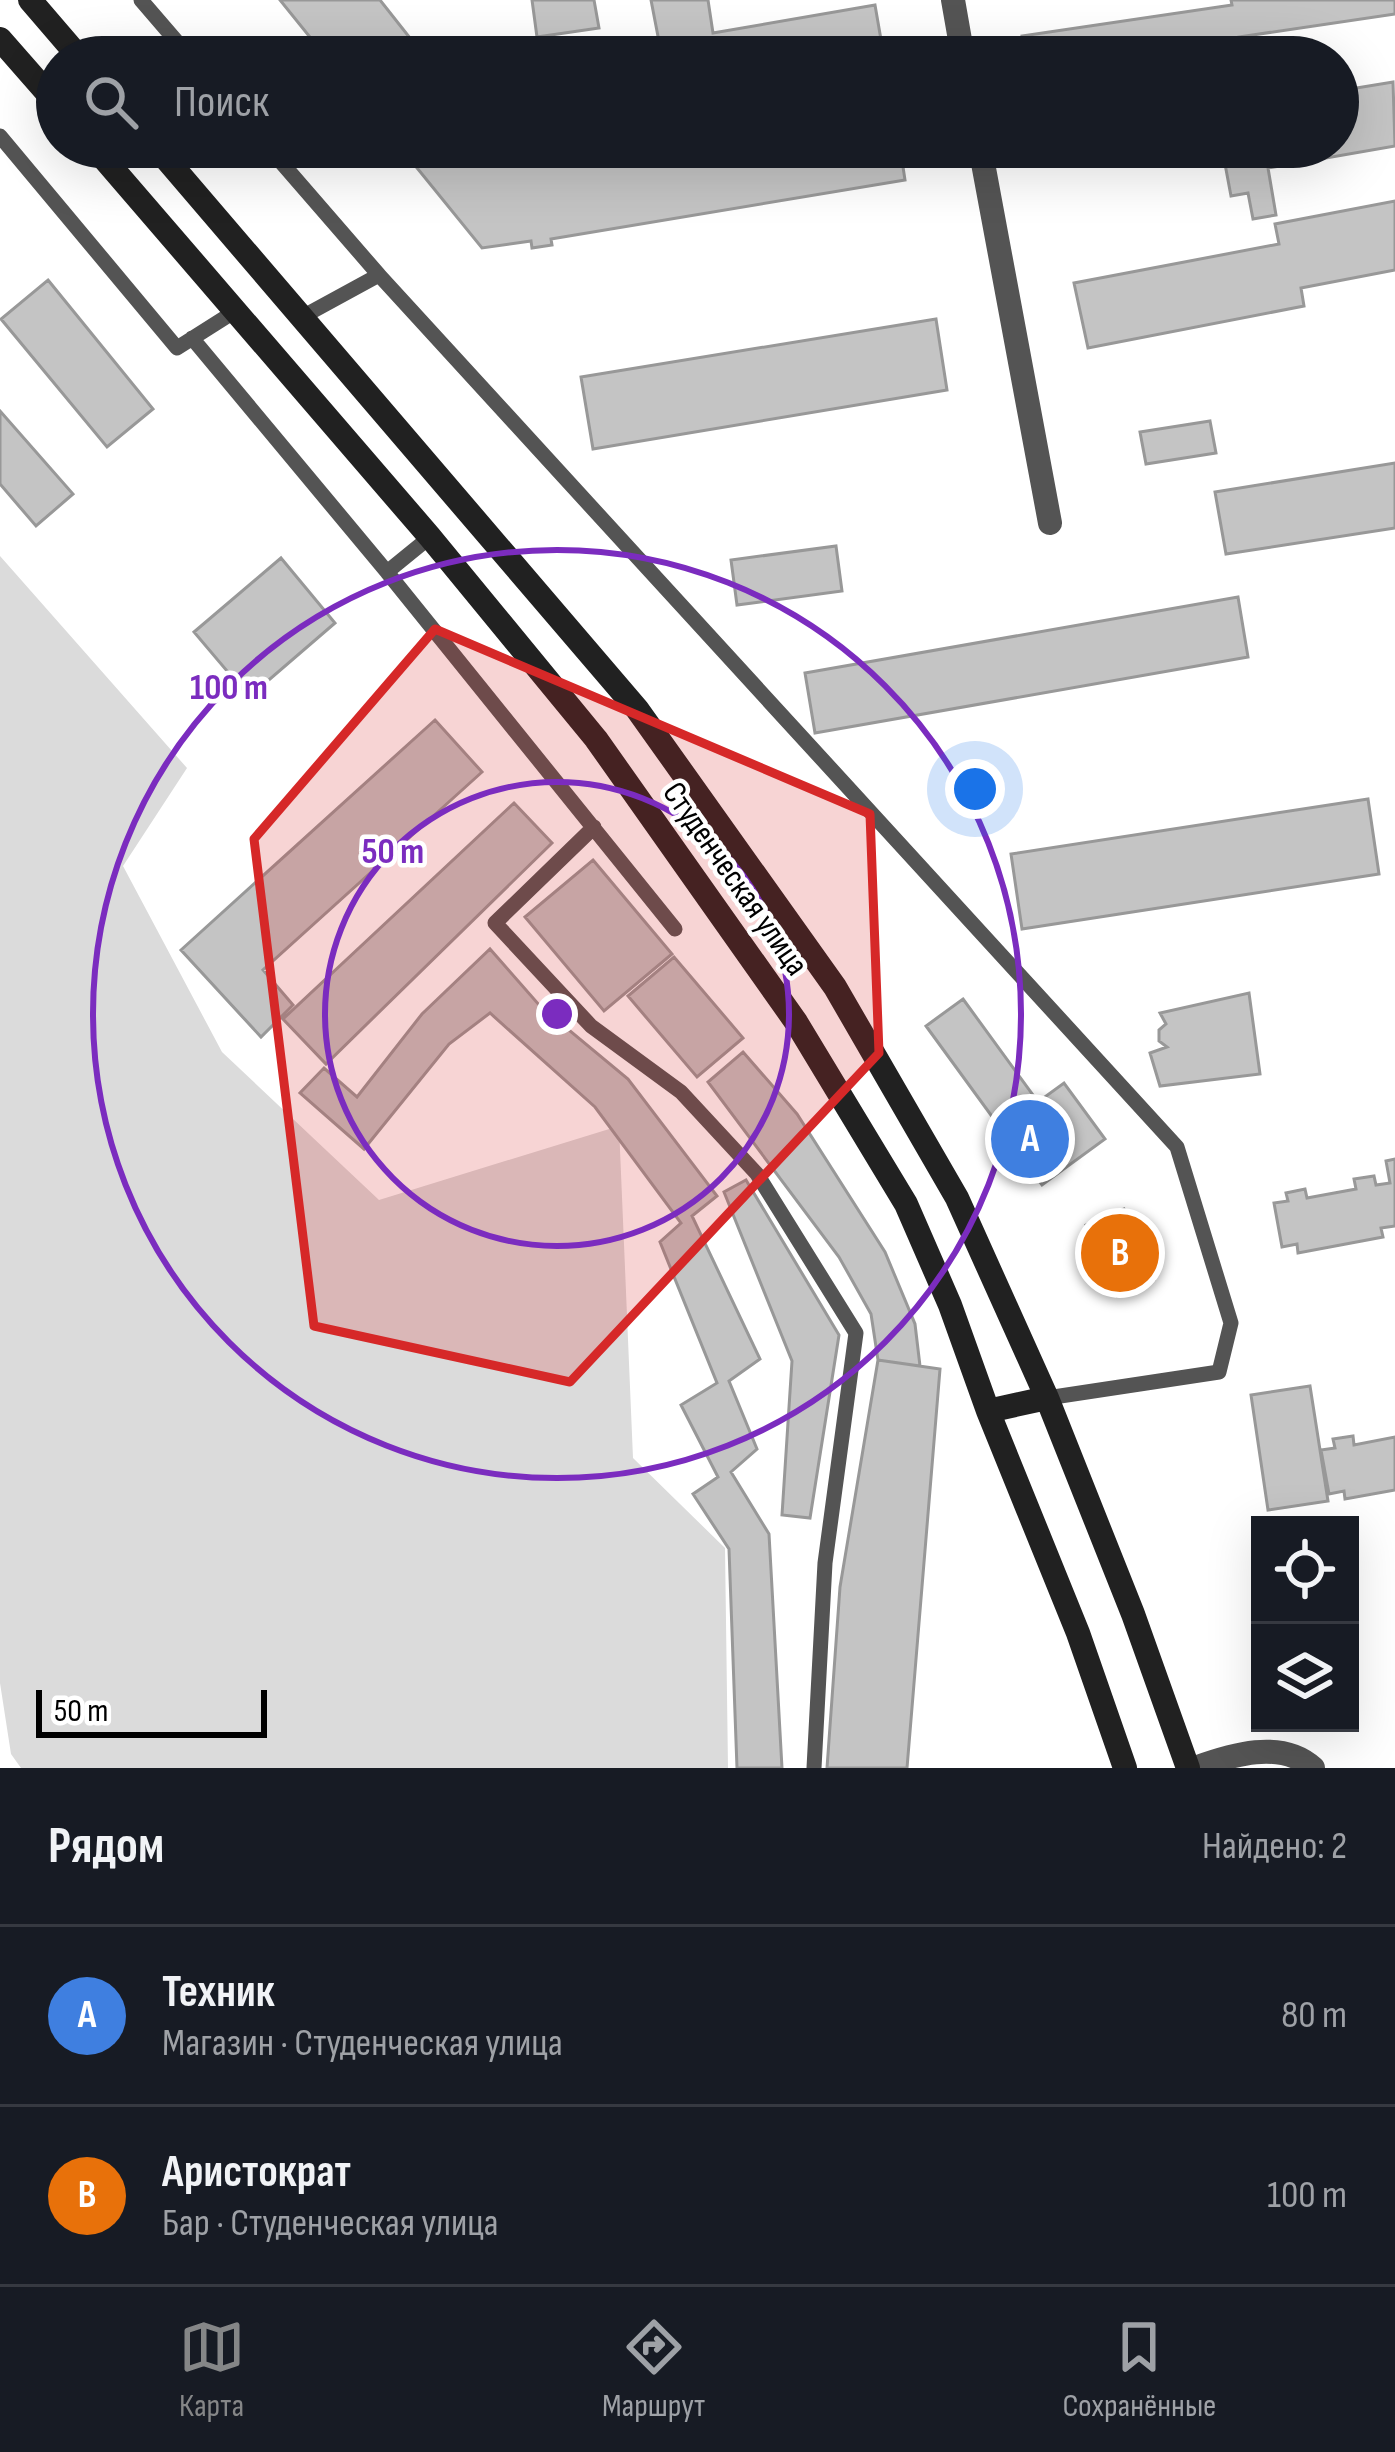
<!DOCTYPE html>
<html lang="ru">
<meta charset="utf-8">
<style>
body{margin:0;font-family:"Sofia Sans Condensed",sans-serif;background:#20242c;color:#f1f3f6}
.controls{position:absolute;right:36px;bottom:36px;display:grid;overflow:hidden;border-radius:0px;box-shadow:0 12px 48px #0002}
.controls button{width:108px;height:108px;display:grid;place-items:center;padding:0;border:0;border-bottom:3px solid #363941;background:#171b24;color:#f1f3f6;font:60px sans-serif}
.scale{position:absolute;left:36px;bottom:30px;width:231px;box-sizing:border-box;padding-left:12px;border:6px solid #000;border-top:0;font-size:33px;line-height:42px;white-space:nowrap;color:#000;-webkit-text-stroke:9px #fff;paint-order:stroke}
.you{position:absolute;left:975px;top:789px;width:42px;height:42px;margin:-30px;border:9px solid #fff;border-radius:50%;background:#1a73e8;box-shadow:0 0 0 18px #1a73e833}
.badge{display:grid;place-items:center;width:78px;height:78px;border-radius:50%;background:#858687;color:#fff;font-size:39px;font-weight:700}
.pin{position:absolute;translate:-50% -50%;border:6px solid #fff;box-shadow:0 3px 12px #0006}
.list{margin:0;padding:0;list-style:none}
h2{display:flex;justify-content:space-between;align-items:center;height:156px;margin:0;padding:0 48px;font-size:51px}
h2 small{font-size:39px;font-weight:400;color:#9ea1a6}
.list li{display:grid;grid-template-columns:78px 1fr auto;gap:36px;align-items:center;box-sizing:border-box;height:180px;padding:0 48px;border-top:3px solid #363941}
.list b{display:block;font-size:45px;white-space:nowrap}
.list p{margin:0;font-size:39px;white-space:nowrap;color:#9ea1a6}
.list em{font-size:39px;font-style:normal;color:#9ea1a6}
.icon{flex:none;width:66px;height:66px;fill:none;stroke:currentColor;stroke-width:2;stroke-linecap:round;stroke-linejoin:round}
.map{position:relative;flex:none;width:1395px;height:1768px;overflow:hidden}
.search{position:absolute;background:#171b24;box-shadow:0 12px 48px #0002;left:36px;right:36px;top:36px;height:132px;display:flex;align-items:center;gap:30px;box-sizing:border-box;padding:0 42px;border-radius:66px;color:#9ea1a6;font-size:45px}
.sheet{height:516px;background:#171b24}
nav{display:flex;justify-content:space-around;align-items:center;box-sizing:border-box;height:168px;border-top:3px solid #363941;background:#171b24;font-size:33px;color:#9ea1a6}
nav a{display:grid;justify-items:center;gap:6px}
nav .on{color:#858687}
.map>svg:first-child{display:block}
.green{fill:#dbdbdb}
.building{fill:#c4c4c4;stroke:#989898;stroke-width:3}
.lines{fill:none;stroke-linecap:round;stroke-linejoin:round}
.service{stroke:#545454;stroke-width:15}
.minor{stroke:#545454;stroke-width:24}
.secondary{stroke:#212121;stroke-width:24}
.marked{fill:#d62828;fill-opacity:0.2;stroke:#d62828;stroke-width:9;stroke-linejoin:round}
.ring{fill:none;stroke:#7b2cbf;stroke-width:6}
.labels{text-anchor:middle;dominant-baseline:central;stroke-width:9;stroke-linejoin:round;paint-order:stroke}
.street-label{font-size:33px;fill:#000;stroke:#fff}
.centre{fill:#7b2cbf;stroke:#fff;stroke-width:6}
.ring-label{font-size:36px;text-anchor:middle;font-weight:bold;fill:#7b2cbf;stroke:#fff;stroke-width:9;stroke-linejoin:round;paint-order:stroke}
</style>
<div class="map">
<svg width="1395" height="1768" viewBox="0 0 1395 1768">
<rect width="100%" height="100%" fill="#fff"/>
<path class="green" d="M 0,556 L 187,768 L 123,866 L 222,1052 L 379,1200 L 619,1126 L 633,1458 L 725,1548 L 728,1768 L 21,1768 L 11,1754 L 0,1683 Z"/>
<path class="building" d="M 280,0 L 380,0 L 425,57 L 326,57 Z
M 532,0 L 594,0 L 599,28 L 537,37 Z
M 651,0 L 708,0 L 713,33 L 875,5 L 884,57 L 662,57 Z
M 1231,0 L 1395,0 L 1395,14 L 1239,37 L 1242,57 L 1025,57 L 1022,36 L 1232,5 Z
M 1393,82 L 1395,146 L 1268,168 L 1276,215 L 1253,219 L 1248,193 L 1231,196 L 1222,148 L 1338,147 L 1338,91 Z
M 400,147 L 900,147 L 905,180 L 551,239 L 552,245 L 532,248 L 531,241 L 482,248 Z
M 1395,201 L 1395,270 L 1301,288 L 1304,306 L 1088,348 L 1074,283 L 1279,244 L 1275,224 Z
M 48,280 L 153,409 L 107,447 L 1,319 Z
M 936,319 L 947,390 L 593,449 L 581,377 Z
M 0,411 L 73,494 L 36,526 L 0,484 Z
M 1210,421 L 1216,453 L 1146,464 L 1140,432 Z
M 1395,463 L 1395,528 L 1226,554 L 1215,492 Z
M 836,546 L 842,591 L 737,605 L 731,560 Z
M 281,558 L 335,623 L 249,697 L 194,632 Z
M 1238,597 L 1248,657 L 815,733 L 805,673 Z
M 435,720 L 482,772 L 263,970 L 293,1005 L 261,1037 L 181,950 Z
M 1368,799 L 1379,874 L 1022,929 L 1011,854 Z
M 514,803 L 552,843 L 326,1064 L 283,1019 Z
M 593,860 L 672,954 L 604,1011 L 525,917 Z
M 490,949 L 540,1006 L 628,1079 L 717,1196 L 692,1216 L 760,1359 L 729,1381 L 757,1449 L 731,1472 L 769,1534 L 782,1768 L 737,1768 L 729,1549 L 693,1494 L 718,1477 L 681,1405 L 717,1383 L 660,1242 L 681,1223 L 595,1107 L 490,1013 L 449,1044 L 364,1149 L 300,1093 L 324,1068 L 357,1097 L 422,1014 Z
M 674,957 L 743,1038 L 697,1077 L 628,996 Z
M 1249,993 L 1260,1074 L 1160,1086 L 1150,1053 L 1167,1047 L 1159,1041 L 1159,1030 L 1166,1024 L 1160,1013 Z
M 963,999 L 1038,1102 L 1064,1083 L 1105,1139 L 1042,1185 L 926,1026 Z
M 743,1052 L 797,1114 L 885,1252 L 915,1324 L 920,1366 L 878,1360 L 871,1314 L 839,1257 L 708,1082 Z
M 1395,1159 L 1395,1226 L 1381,1228 L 1383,1237 L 1298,1253 L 1297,1244 L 1282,1247 L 1274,1203 L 1288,1201 L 1286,1193 L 1305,1189 L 1307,1198 L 1356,1189 L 1354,1179 L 1374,1176 L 1376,1185 L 1390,1183 L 1386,1161 Z
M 746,1180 L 839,1335 L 810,1518 L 782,1515 L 792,1361 L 724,1192 Z
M 1124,1209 L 1154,1280 L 1117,1296 L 1086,1225 Z
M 878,1360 L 940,1369 L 907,1768 L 827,1768 L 840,1587 Z
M 1310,1386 L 1328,1501 L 1268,1510 L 1251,1395 Z
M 1353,1436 L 1354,1445 L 1395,1437 L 1395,1490 L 1345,1499 L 1344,1491 L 1329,1494 L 1321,1450 L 1335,1448 L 1333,1439 Z"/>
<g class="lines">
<path class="service" d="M 141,0 L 190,57
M 0,136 L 177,348 L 237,310
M 268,147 L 379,275
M 302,317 L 379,275 L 1177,1147 L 1231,1323 L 1219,1372 L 1047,1398
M 192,338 L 387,572 L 430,537
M 387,572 L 675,929
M 594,827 L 495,923 L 591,1026 L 681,1092 L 757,1174 L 856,1333 L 825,1563 L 814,1768"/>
<path class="minor" d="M 953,0 L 963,57
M 980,147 L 1050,523
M 1195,1768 C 1231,1755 1281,1739 1313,1768"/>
<path class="secondary" d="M 30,0 L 79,57
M 0,39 L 57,104
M 94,147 L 430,537 L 596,739 L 796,1022 L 906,1204 L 950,1305 L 988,1411 L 1078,1633 L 1125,1768
M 156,147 L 637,709 L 835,987 L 957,1198 L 1047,1398 L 1133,1614 L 1188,1768
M 988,1411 L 1047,1398"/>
</g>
<path class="marked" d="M 435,629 L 870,814 L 879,1053 L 570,1382 L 314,1326 L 254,839 Z"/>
<g class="ring">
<circle cx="557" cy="1014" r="232"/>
<circle cx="557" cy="1014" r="464"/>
</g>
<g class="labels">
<g class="street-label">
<text transform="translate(735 879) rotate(55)">Студенческая улица</text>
</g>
</g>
<circle cx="557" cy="1014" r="18" class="centre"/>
<g class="ring-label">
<text x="229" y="699">100 m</text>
<text x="393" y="863">50 m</text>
</g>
</svg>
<div class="controls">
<button><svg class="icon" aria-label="locate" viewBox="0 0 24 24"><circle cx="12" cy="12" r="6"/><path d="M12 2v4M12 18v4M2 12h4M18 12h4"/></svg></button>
<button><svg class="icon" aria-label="layers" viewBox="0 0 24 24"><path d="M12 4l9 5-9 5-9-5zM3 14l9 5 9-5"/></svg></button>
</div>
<div class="scale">50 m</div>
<div class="you"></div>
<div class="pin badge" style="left:1030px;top:1139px;background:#3f7fe0">A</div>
<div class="pin badge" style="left:1120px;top:1253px;background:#e8710a">B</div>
<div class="search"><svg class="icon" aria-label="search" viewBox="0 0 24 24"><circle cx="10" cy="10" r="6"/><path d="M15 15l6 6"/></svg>Поиск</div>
</div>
<section class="sheet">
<h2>Рядом<small>Найдено: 2</small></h2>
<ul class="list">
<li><span class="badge" style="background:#3f7fe0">A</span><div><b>Техник</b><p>Магазин · Студенческая улица</p></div><em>80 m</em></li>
<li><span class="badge" style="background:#e8710a">B</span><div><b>Аристократ</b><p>Бар · Студенческая улица</p></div><em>100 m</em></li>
</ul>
</section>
<nav>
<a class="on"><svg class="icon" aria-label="map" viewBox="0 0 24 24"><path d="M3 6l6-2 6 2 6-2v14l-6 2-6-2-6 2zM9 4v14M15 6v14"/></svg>Карта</a>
<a><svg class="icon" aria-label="directions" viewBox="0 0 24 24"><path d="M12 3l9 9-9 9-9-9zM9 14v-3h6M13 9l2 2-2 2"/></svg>Маршрут</a>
<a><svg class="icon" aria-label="saved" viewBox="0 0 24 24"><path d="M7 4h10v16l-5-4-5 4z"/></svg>Сохранённые</a>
</nav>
